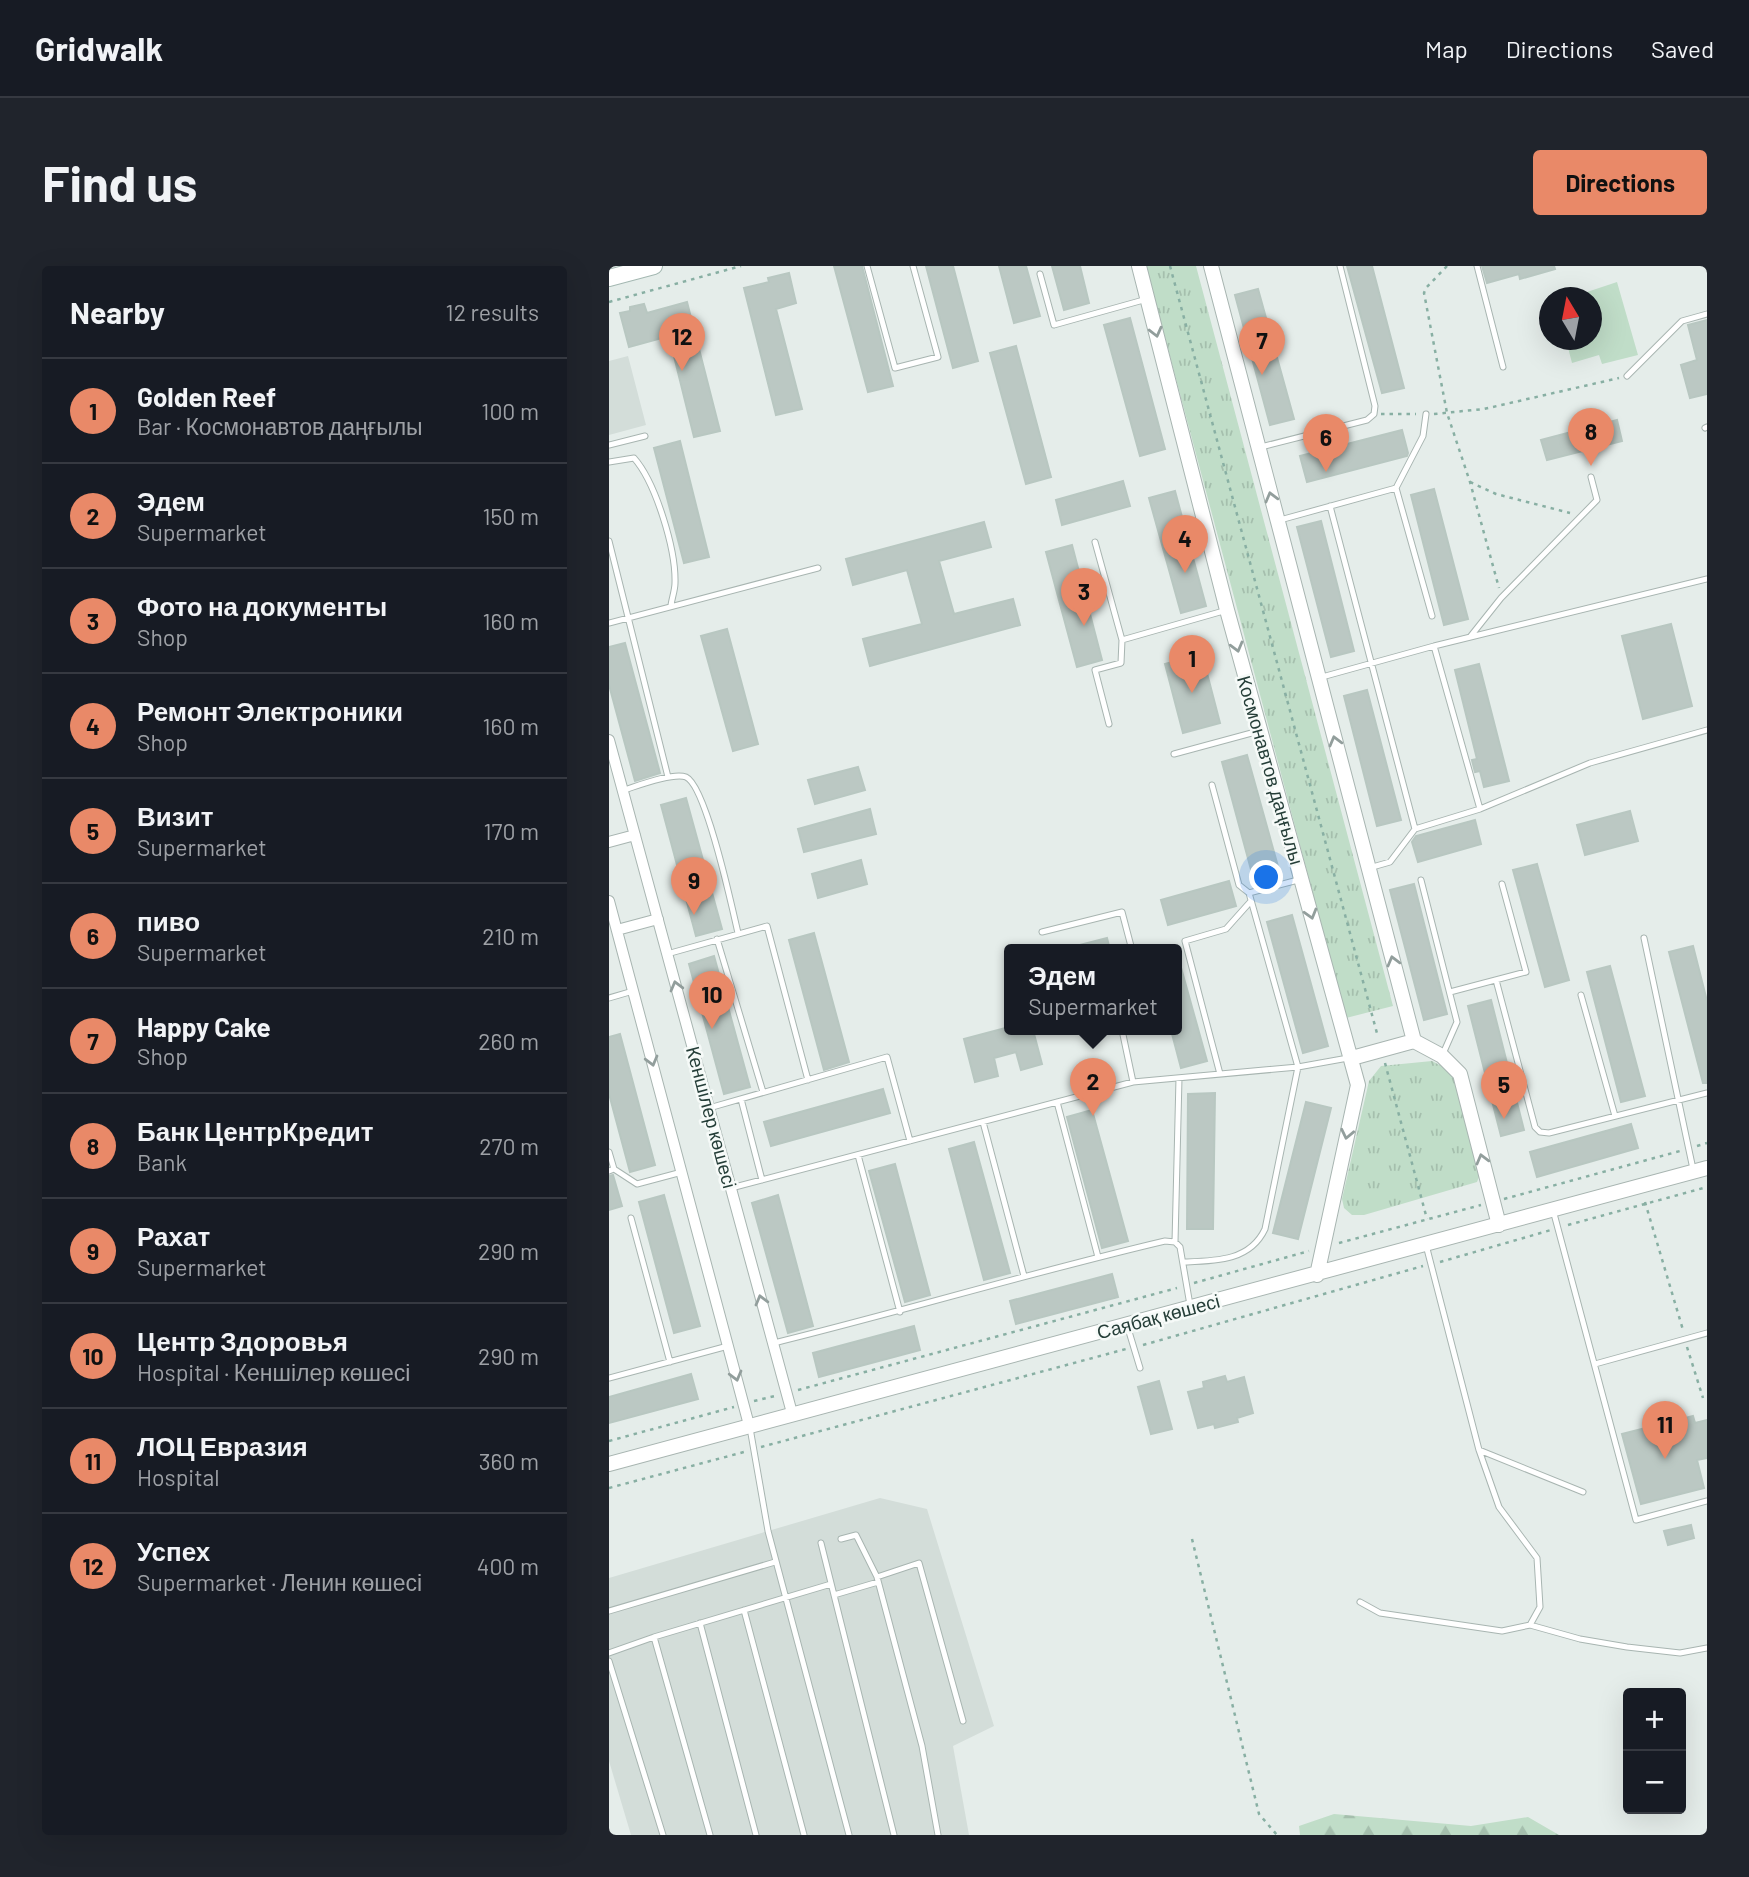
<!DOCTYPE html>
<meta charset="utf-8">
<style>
body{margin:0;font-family:Barlow,sans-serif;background:#20242c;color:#f1f3f6}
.controls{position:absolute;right:21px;bottom:21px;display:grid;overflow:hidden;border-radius:7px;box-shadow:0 7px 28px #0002}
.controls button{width:63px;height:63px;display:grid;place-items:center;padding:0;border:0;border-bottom:2px solid #363941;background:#171b24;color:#f1f3f6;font:35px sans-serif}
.compass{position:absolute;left:930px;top:21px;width:63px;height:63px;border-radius:50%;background:#171b24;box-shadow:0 7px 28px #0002;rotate:350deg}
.you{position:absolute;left:658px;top:612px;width:24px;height:24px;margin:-18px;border:5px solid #fff;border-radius:50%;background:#1a73e8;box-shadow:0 0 0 10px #1a73e833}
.badge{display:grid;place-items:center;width:46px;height:46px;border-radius:50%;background:#e98968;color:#111;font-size:23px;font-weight:700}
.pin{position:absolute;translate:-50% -58px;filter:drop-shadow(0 2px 4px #0008)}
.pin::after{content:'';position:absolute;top:37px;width:24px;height:21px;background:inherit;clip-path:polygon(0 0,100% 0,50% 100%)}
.popup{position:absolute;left:395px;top:678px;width:178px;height:91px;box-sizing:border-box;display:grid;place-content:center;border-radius:7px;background:#171b24;filter:drop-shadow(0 2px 5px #0005);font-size:23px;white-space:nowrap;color:#9ea1a6}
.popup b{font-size:26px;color:#f1f3f6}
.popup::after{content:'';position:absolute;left:50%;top:100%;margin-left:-14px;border:14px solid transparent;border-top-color:#171b24}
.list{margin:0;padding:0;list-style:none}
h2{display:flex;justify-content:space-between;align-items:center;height:91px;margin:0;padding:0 28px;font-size:30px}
h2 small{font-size:23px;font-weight:400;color:#9ea1a6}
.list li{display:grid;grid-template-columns:46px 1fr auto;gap:21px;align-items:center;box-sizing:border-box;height:105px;padding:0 28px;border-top:2px solid #363941}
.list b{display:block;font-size:26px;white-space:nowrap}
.list p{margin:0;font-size:23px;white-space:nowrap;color:#9ea1a6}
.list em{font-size:23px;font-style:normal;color:#9ea1a6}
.map{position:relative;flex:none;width:1098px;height:1569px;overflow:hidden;border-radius:7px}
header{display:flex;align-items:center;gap:42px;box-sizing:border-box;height:98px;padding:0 35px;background:#171b24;border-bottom:2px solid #363941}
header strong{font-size:33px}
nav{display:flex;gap:38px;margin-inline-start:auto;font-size:24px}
.intro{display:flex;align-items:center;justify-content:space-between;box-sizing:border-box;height:168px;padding:0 42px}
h1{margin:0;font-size:49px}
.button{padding:18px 32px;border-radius:7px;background:#e98968;color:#111;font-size:24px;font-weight:700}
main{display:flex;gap:42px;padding:0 42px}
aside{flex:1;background:#171b24;border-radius:7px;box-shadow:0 7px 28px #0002}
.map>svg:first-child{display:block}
.built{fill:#d3ddd9}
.grass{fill:url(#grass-tufts)}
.forest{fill:url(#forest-firs)}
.garden{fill:#c0ddc8}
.building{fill:#bbc8c3;stroke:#b8c7c1;stroke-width:2}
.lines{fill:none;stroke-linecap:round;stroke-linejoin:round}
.service-casing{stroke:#a8b5b1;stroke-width:7}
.minor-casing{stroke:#a8b5b1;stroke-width:12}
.tertiary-casing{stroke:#a8b5b1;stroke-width:16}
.secondary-casing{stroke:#a4b8b2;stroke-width:18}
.path{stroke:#88afa3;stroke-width:2.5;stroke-dasharray:3.5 5;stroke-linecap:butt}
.service{stroke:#fff;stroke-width:5}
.minor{stroke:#fff;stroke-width:10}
.tertiary{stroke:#fff;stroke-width:14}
.secondary{stroke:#fff;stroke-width:16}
.oneway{stroke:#929e9c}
.labels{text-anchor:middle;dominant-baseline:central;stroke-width:5;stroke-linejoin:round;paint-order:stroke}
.street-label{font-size:19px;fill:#253e38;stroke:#f6faf8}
</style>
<header>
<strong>Gridwalk</strong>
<nav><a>Map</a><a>Directions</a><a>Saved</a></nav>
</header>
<div class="intro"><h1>Find us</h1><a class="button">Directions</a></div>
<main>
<aside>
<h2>Nearby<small>12 results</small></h2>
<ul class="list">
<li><span class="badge">1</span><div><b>Golden Reef</b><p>Bar · Космонавтов даңғылы</p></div><em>100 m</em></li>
<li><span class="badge">2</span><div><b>Эдем</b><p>Supermarket</p></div><em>150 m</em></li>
<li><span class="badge">3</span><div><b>Фото на документы</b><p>Shop</p></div><em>160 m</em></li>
<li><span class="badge">4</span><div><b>Ремонт Электроники</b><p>Shop</p></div><em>160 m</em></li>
<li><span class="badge">5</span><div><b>Визит</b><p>Supermarket</p></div><em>170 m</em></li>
<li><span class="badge">6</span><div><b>пиво</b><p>Supermarket</p></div><em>210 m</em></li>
<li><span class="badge">7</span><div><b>Happy Cake</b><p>Shop</p></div><em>260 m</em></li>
<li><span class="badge">8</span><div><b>Банк ЦентрКредит</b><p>Bank</p></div><em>270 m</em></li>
<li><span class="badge">9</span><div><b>Рахат</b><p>Supermarket</p></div><em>290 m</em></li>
<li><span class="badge">10</span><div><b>Центр Здоровья</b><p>Hospital · Кеншілер көшесі</p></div><em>290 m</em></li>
<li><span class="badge">11</span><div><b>ЛОЦ Евразия</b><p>Hospital</p></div><em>360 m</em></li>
<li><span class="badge">12</span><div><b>Успех</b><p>Supermarket · Ленин көшесі</p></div><em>400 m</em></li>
</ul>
</aside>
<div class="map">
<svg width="1098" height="1569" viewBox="0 0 1098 1569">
<defs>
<pattern id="grass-tufts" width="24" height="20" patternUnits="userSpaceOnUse" patternTransform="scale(1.75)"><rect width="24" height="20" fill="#c0ddc8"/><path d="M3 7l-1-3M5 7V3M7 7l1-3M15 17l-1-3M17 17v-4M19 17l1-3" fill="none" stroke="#a5bfad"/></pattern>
<pattern id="forest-firs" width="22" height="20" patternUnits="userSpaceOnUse" patternTransform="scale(1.75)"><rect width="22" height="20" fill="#c0ddc8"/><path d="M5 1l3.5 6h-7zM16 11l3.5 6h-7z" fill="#a5bfad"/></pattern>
</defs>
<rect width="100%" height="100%" fill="#e5edea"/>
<path class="built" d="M 19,90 L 37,159 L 0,169 L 0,95 Z
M 271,1232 L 318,1243 L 385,1460 L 344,1480 L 360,1569 L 22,1569 L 0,1495 L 0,1312 Z"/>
<path class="grass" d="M 537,0 L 587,0 L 784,740 L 737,752 Z
M 823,795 L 838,803 L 846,815 L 872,906 L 868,916 L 755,949 L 743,949 L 735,942 L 733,933 L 760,815 L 772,800 Z"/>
<path class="forest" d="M 725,1548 L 862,1560 L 919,1551 L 950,1569 L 691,1569 L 690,1560 Z"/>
<path class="garden" d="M 1008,16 L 1029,89 L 993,98 L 990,89 L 963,97 L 957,74 L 982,74 L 982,32 L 963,31 Z"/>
<path class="building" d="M 225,0 L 253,0 L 284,120 L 259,126 Z
M 317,0 L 344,0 L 369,95 L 344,102 Z
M 390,0 L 417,0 L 431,50 L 405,57 Z
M 443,0 L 471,0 L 480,37 L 455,44 Z
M 738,0 L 763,0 L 795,122 L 773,127 Z
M 873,0 L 945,0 L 946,3 L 911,13 L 910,8 L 878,17 Z
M 180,7 L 187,37 L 167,43 L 193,143 L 167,149 L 135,22 L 160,16 L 159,12 Z
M 649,23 L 685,153 L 661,159 L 626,29 Z
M 78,36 L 111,165 L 85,171 L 60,70 L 20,81 L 11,47 L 21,45 L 21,41 L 35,38 L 38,47 Z
M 521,52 L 556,183 L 531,190 L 495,59 Z
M 1098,54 L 1098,128 L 1081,132 L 1072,99 L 1088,94 L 1079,59 Z
M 407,80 L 442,211 L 417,218 L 381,87 Z
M 1008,154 L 1013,175 L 938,194 L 932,174 Z
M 793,164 L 799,187 L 798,190 L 698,216 L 691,190 Z
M 71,175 L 100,291 L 75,297 L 45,182 Z
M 514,215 L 521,240 L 453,259 L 447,234 Z
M 825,223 L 859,353 L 835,359 L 802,229 Z
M 566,225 L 597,340 L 572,347 L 540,232 Z
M 712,255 L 745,385 L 722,391 L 688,261 Z
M 375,256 L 382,281 L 330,295 L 345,348 L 404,333 L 411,359 L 261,400 L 254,373 L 313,358 L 298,304 L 244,319 L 237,293 Z
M 463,279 L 493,394 L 468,401 L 437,286 Z
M 1062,358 L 1083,440 L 1034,453 L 1013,370 Z
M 118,363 L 149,478 L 124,485 L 92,370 Z
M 16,377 L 51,507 L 26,515 L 0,419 L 0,381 Z
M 593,388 L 611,457 L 574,467 L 556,398 Z
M 870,398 L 900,515 L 875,521 L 871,505 L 866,506 L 863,494 L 868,493 L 846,404 Z
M 758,424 L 792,554 L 768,560 L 735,430 Z
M 638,489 L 670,604 L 644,611 L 613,496 Z
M 249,501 L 256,524 L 206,538 L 199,514 Z
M 77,532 L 113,663 L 87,670 L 52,539 Z
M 261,543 L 267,568 L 195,586 L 189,563 Z
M 1021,545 L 1029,575 L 976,589 L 968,559 Z
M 866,554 L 872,578 L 809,596 L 803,576 L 807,570 Z
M 252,594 L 258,618 L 209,632 L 203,608 Z
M 928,598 L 960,714 L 936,721 L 904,604 Z
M 620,615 L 627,640 L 559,659 L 552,634 Z
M 805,618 L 838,748 L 815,754 L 781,624 Z
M 683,649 L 719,780 L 694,787 L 658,656 Z
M 205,667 L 240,796 L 215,804 L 180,674 Z
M 498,672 L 501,684 L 468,684 L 467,680 Z
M 1084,680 L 1098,735 L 1098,817 L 1094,817 L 1060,686 Z
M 105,690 L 141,821 L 115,828 L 80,698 Z
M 568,698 L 571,698 L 598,795 L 572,802 L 562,764 L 568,764 Z
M 1001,700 L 1036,830 L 1012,836 L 978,706 Z
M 882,734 L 915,864 L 892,870 L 859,740 Z
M 400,761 L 400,764 L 424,764 L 433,798 L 412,804 L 407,786 L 385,792 L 389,810 L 366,816 L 355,773 Z
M 11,768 L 46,899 L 21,906 L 0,828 L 0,771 Z
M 274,823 L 281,847 L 162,880 L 155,856 Z
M 606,827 L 604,963 L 578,963 L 579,828 Z
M 697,836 L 722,842 L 689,973 L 664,967 Z
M 483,844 L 519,975 L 493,982 L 458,851 Z
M 1022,858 L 1029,882 L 928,911 L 921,886 Z
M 365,876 L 401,1007 L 375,1014 L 340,883 Z
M 286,898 L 321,1029 L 296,1036 L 260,905 Z
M 4,909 L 13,940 L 0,944 L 0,910 Z
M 55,929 L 91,1060 L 65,1067 L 30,936 Z
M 169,929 L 204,1060 L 179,1067 L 143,937 Z
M 503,1008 L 509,1031 L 407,1058 L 401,1035 Z
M 305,1060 L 311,1084 L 210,1111 L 204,1087 Z
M 82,1108 L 89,1133 L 0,1157 L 0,1131 Z
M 616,1110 L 618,1116 L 635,1111 L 644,1147 L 628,1152 L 629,1156 L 606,1162 L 605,1158 L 589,1162 L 579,1126 L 595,1122 L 594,1116 Z
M 550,1115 L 563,1163 L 542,1168 L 529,1121 Z
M 1084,1150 L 1086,1157 L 1098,1154 L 1098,1192 L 1088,1194 L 1095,1222 L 1032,1238 L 1013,1168 Z
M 1082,1259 L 1085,1272 L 1059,1279 L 1055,1265 Z"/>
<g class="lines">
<g class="service-casing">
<path id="service" d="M 258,0 L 286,102 L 329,91 L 304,0
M 868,0 L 894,101
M 431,8 L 445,59 L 538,33
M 1018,110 L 1073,55 L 1098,48
M 1096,162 L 1098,161
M 0,179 L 36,170
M 652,181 L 758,154 L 765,148 L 766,140 L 731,0
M 0,196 L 25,192 C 47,217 67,284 66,317 C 66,324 63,332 62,339
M 787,222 L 814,170 L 817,148
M 721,240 L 806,563
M 671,254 L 787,222 L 823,350
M 0,275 L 59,511
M 486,276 L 513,374 L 618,344
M 0,357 L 209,302
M 861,371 L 892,332 L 988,234 L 982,211
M 713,411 L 825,380 L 1098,313
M 500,458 L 486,404 L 512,397 L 513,374
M 565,488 L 650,465
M 15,524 C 28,520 64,506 77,511 C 97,520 123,641 129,667
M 871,543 L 981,497 L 1098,464
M 760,602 L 781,596 L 806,563 L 871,543 L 825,380
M 812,614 L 848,756 L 833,790
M 640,627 L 689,614
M 433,666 L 513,646 L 523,684
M 1035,672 L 1084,903
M 108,673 L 154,826
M 58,688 L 158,660 L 199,814
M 887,714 L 926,861 L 931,866 L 940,867 L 1098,827
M 841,726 L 917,706 L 893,618
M 972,729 L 1006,850
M 0,732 L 24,725
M 513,764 L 524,816
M 611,808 L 576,675 L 617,663 L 642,635
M 132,833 L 153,914
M 448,836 L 489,991
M 100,842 L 278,791 L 301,875
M 374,856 L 415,1010
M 0,886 L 5,903 L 0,905
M 249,889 L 291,1046
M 5,903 L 28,918 L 73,906
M 122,922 L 524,816 L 689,801 L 739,792
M 944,944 L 1027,1254 L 1098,1235
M 22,952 L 61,1096
M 566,976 L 570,812
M 817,979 L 870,1184 L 974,1226
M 575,996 C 607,995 641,995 656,963 L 689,801 L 640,627 L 630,619 L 603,519
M 518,1059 L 531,1102
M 165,1077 C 295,1045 424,1006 556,975 L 566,976 L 571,981 L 581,1039
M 986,1098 L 1098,1067
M 0,1112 L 119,1080
M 141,1162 L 159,1265 L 240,1569
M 232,1273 L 247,1269 L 268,1311 L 313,1480 L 329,1569
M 212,1277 L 285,1569
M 268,1311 L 310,1297 L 354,1455
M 225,1329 L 269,1316
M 751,1336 L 771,1347 L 893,1365 L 921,1359 L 931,1341 L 928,1292 L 890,1241 L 870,1184
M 135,1344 L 195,1569
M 0,1345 L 166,1296
M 91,1357 L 147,1569
M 921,1359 L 971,1373 L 1018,1381 L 1071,1387 L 1098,1382
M 45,1371 L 101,1569
M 0,1387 L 45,1371 L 222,1318
M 0,1395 L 54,1569"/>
</g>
<g class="minor-casing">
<path id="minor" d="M 0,474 L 183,1147
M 0,576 L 26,569
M 0,635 L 140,1159
M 8,664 L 49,653"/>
</g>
<g class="tertiary-casing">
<path id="tertiary" d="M 530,0 L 618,344 L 749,819 L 708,1009
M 602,0 L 805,775 L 833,790 L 851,808 L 890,959
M 743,792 L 805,775
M 0,1198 L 1098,902"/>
</g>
<g class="secondary-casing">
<path id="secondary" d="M 0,12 L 45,0"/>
</g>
<path class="path" d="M 561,0 L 769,771
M 838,0 L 817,22 L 815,27 L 838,147 L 861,216 L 890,322
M 0,36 L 132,0
M 772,148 L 807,148
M 825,148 L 875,143 L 1010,112
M 861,216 L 887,228 L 961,247
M 776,797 L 818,953
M 1088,880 L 1098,877
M 895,933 L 1071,885
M 1036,936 L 1074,1064
M 959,959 L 1098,921
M 730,977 L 872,939
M 831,996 L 942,964
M 585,1017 L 700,985
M 534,1079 L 814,1000
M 1078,1081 L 1094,1132
M 189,1124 L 568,1022
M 145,1135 L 166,1130
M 0,1175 L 125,1141
M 152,1181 L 517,1083
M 0,1222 L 135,1186
M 583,1273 L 650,1548 L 668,1569"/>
<use href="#service" class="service"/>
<use href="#minor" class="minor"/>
<use href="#tertiary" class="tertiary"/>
<use href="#secondary" class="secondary"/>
</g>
<defs><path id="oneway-chevron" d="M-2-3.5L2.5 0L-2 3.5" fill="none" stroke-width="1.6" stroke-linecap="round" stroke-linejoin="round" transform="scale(1.75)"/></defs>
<g class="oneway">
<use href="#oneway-chevron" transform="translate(547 66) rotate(76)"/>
<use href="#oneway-chevron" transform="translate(662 231) rotate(-105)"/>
<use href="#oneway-chevron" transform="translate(628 381) rotate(75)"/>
<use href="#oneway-chevron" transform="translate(726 475) rotate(-105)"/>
<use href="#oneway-chevron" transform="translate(702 648) rotate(74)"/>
<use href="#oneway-chevron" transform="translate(784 695) rotate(-105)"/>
<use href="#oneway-chevron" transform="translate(67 720) rotate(-105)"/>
<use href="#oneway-chevron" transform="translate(43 795) rotate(75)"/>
<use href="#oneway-chevron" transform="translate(738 868) rotate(102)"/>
<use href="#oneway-chevron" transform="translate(873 893) rotate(-105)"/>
<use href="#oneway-chevron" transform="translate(152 1034) rotate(-105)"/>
<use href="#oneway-chevron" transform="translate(127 1110) rotate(75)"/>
</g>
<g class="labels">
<g class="street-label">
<text transform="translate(662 504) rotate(74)">Космонавтов даңғылы</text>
<text transform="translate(103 851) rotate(75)">Кеншілер көшесі</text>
<text transform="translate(549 1050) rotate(-15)">Саябақ көшесі</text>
</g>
</g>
</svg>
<div class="controls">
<button>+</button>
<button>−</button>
</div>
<svg class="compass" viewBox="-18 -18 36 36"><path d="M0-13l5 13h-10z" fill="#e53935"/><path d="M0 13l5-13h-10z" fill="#9ea1a6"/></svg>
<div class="you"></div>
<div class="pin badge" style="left:583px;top:427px">1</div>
<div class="pin badge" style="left:484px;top:850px">2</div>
<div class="popup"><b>Эдем</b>Supermarket</div>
<div class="pin badge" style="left:475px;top:360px">3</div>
<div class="pin badge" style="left:576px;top:307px">4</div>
<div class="pin badge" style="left:895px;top:853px">5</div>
<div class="pin badge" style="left:717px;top:206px">6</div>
<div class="pin badge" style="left:653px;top:109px">7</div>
<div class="pin badge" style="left:982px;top:200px">8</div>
<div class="pin badge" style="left:85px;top:649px">9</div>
<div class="pin badge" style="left:103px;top:763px">10</div>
<div class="pin badge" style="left:1056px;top:1193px">11</div>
<div class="pin badge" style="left:73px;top:105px">12</div>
</div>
</main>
